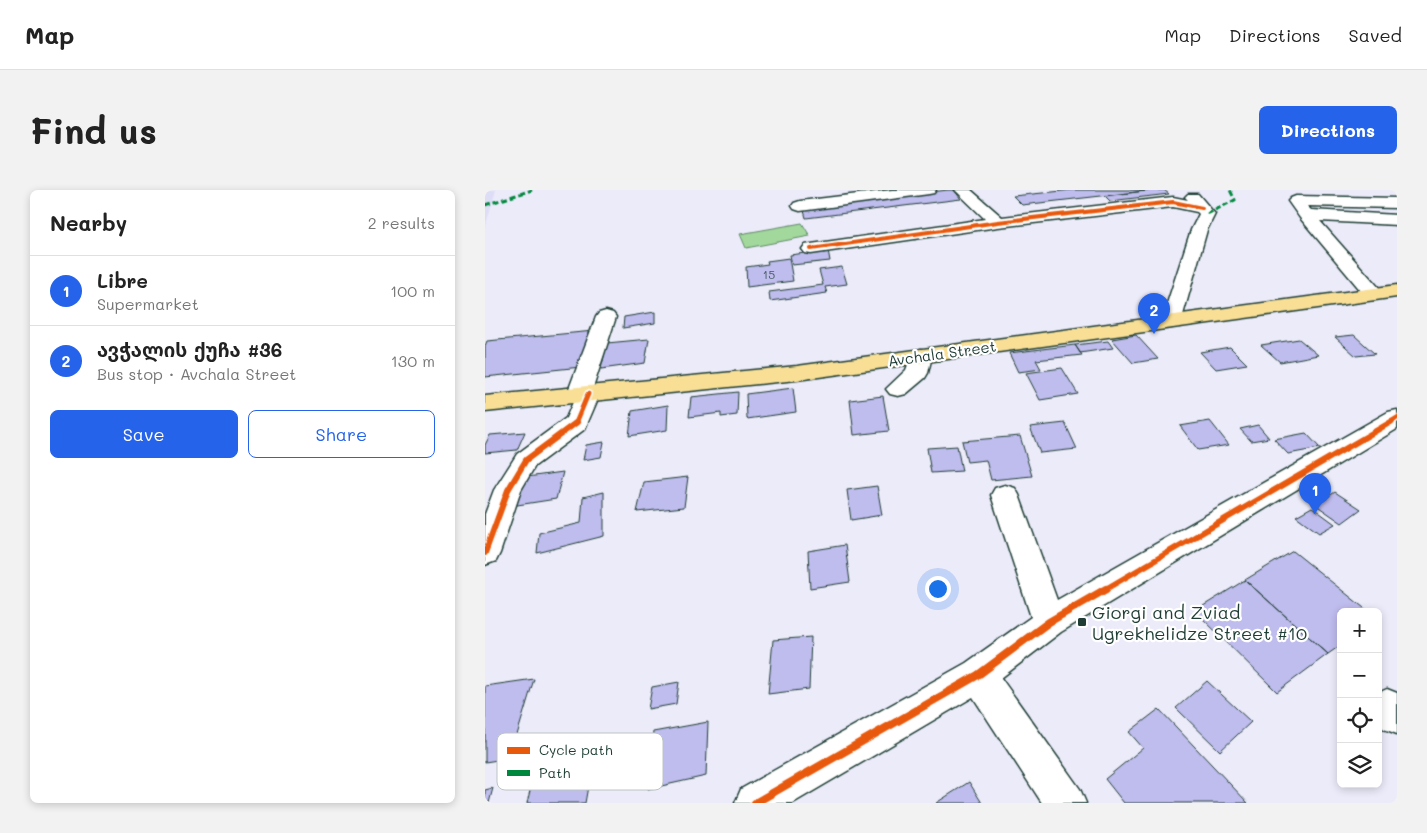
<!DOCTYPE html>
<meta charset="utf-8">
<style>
body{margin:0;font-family:Mali,"Noto Sans Georgian",sans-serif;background:#f2f2f2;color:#222}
.controls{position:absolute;right:15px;bottom:15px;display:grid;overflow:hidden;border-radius:8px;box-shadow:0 2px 8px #0003}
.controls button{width:45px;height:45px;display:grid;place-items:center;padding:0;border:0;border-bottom:1px solid #e0e0e0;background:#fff;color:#222;font:25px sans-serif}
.you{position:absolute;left:452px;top:398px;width:18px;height:18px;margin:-12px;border:4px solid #fff;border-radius:50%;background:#1a73e8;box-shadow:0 0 0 8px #1a73e833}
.badge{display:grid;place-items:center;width:32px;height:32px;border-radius:50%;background:#2563eb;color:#fff;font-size:16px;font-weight:700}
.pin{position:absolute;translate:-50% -41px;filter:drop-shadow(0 1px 2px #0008)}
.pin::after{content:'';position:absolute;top:26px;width:18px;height:15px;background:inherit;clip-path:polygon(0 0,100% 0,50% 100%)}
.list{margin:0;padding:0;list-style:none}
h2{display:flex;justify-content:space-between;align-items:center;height:65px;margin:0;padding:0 20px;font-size:21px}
h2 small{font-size:16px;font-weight:400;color:#767676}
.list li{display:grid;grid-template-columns:32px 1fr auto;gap:15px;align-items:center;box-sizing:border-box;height:70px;padding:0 20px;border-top:1px solid #e0e0e0}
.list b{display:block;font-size:19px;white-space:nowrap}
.list p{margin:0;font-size:16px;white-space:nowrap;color:#767676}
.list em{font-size:16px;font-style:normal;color:#767676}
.actions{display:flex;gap:10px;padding:15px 20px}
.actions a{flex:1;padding:11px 0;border:1px solid #2563eb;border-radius:8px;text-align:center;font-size:18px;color:#2563eb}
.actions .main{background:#2563eb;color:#fff}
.icon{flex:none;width:28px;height:28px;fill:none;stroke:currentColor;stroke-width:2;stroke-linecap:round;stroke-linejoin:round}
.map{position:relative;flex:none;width:912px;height:613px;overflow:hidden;border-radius:8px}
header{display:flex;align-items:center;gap:30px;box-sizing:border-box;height:70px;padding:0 25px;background:#fff;border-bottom:1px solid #e0e0e0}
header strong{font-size:24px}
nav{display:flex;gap:28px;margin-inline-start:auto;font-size:18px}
.intro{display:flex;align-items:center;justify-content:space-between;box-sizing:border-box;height:120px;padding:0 30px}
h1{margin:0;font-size:35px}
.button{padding:12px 22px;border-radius:8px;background:#2563eb;color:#fff;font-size:18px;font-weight:700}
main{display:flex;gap:30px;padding:0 30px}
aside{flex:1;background:#fff;border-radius:8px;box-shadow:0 2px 8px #0003}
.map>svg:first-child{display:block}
.built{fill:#deddf6}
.green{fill:#a2d89c;stroke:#608a68}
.building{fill:#bfbcee;stroke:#1f3d34}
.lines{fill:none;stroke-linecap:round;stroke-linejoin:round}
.minor-casing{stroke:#1f3d34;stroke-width:3}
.highway-casing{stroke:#1f3d34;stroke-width:3}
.minor{fill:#fff;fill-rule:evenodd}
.highway{fill:#f9df96;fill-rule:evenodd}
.quiet{stroke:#00873e;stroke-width:3;stroke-dasharray:6 3;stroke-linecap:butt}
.cycleway-far3-casing{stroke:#fff;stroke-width:5.5}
.cycleway-far2-casing{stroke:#fff;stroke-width:8}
.cycleway-far1-casing{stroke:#fff;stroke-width:9}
.cycleway-casing{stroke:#fff;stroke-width:11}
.cycleway-far3{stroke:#e8590c;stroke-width:4}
.cycleway-far2{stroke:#e8590c;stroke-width:5}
.cycleway-far1{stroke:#e8590c;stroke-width:6}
.cycleway{stroke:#e8590c;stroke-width:8}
.poi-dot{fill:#1f3d34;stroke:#fff;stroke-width:2}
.labels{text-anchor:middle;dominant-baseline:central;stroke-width:4.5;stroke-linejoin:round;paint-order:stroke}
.far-number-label{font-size:12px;fill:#475d62}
.far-street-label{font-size:15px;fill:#1f3d34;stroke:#fff}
.poi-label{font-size:18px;fill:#1f3d34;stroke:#fff;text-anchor:start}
.key{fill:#fff;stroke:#bcc5c2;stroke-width:1}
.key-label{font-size:14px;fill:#1f3d34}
</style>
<header>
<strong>Map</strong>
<nav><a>Map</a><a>Directions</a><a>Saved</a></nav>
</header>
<div class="intro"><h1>Find us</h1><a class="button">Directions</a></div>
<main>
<aside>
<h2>Nearby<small>2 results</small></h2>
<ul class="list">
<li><span class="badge">1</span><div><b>Libre</b><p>Supermarket</p></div><em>100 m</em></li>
<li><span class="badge">2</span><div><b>ავჭალის ქუჩა #36</b><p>Bus stop · Avchala Street</p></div><em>130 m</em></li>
</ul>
<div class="actions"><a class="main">Save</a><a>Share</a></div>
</aside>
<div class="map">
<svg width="912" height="613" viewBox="0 0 912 613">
<rect width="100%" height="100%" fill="#ecebfa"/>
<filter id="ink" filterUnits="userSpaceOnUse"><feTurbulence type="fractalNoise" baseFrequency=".02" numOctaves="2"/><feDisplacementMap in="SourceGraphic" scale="10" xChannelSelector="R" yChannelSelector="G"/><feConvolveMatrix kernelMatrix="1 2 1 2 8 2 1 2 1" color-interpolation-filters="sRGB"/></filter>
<g filter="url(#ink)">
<path class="built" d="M 0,0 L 11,0 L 0,38 Z"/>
<path class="green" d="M 317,33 L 325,46 L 261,58 L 255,44 Z"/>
<path class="building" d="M 463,0 L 469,0 L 476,9 L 321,28 L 318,17 Z
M 587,0 L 659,0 L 660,1 L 537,15 L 528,6 Z
M 659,0 L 679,0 L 684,4 L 625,11 L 620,6 L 660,1 Z
M 343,60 L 345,71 L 307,75 L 305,65 Z
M 304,68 L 308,91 L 262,97 L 261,77 L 283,74 L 282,71 Z
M 357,77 L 362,94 L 340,97 L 342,103 L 285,111 L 284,102 L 338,95 L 334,80 Z
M 170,122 L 170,133 L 138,138 L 139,127 Z
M 109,141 L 96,177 L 0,187 L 0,156 L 2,151 Z
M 651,145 L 673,169 L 648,173 L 627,149 Z
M 869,145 L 890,164 L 871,166 L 850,147 Z
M 164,149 L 160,173 L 116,179 L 122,153 Z
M 814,149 L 833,165 L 795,172 L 776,155 Z
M 623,151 L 628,158 L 595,163 L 590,155 Z
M 590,155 L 597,165 L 551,170 L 556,179 L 533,182 L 524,163 Z
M 745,157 L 762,174 L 731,179 L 715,162 Z
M 577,178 L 593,204 L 555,210 L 541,183 Z
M 308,198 L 311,222 L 262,229 L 261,204 Z
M 253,202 L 252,225 L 236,227 L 236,223 L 204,227 L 206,207 Z
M 398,206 L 404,241 L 369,245 L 365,210 Z
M 183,215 L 182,240 L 144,246 L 147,221 Z
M 725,231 L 744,255 L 713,260 L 695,236 Z
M 580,233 L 592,259 L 555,263 L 545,237 Z
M 773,235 L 784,248 L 766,251 L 755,239 Z
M 40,242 L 32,260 L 0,263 L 0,255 L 5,245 Z
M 821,243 L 835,258 L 803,264 L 789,249 Z
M 535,246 L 547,286 L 506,290 L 501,270 L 482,272 L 477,251 Z
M 119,252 L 116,267 L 98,270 L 101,255 Z
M 472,256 L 477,281 L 446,283 L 442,258 Z
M 78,282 L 71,309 L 26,316 L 35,288 Z
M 203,287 L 199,317 L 152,322 L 159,292 Z
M 392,296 L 397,325 L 366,330 L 362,300 Z
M 119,302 L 119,346 L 52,363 L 54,343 L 96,333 L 98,307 Z
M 850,302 L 876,319 L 857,333 L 831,315 Z
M 827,317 L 850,334 L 834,343 L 811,326 Z
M 360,355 L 365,392 L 325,398 L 323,361 Z
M 808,361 L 884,422 L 856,422 L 856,455 L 843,464 L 760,390 Z
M 760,390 L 843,464 L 792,502 L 710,421 Z
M 326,447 L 324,499 L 283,504 L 288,450 Z
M 49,489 L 25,568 L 0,572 L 0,496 Z
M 722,491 L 766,532 L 735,561 L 691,518 Z
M 194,492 L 191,514 L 163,519 L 167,497 Z
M 674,519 L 763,613 L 639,613 L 620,589 L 658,558 L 644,542 Z
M 223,532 L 221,586 L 163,599 L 168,542 Z
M 77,579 L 75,590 L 105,585 L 100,613 L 42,613 L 49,584 Z
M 484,592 L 497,613 L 451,613 Z
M 8,598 L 4,613 L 0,613 L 0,600 Z"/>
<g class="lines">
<g class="minor-casing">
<path id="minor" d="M 407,0 L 451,0 L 449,3 L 444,4 L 315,21 L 309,19 L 307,16 L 309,13 L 315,11 Z
M 470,0 L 486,0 L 517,27 L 688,7 L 703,10 L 700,7 L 703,4 L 713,4 L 730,24 L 722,40 L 696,132 L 693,136 L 686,138 L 679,136 L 676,132 L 706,40 L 714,24 L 712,22 L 688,17 L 513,37 L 326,64 L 320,63 L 317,59 L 320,55 L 326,54 L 500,29 Z
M 811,6 L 912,8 L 912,18 L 822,16 L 826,20 L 912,25 L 912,35 L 835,31 L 896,100 L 899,104 L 896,108 L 889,110 L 882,108 L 815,28 L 803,11 L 806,8 Z
M 121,121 L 128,123 L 131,127 L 108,198 L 111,199 L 115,204 L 100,239 L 50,276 L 36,300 L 15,363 L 11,371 L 0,375 L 0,324 L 9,300 L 32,264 L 81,228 L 89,210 L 82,204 L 111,127 L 114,123 Z
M 436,159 L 444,161 L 447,166 L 443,183 L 440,188 L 421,204 L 413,206 L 405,204 L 401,199 L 421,180 L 428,161 Z
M 912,220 L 912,239 L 576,442 L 516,488 L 595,599 L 601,613 L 557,613 L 488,507 L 308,613 L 250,613 L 256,599 L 481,473 L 546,427 L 506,305 L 510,298 L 520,295 L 530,298 L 534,305 L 572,410 L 903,222 Z
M 902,499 L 912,503 L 912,544 L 899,539 L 893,533 L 893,503 Z"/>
</g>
<g class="highway-casing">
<path id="highway" d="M 912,95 L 912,107 L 312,190 L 0,222 L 0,206 L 312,176 Z"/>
</g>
<use href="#minor" class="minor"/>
<use href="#highway" class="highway"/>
<path class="quiet" d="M 0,15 L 47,0
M 722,24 L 750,10 L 745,0"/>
<g class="cycleway-far3-casing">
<path id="cycleway-far3" d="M 326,59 L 513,32 L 688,12 L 717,18"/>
</g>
<g class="cycleway-far2-casing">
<path id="cycleway-far2" d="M 91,233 L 103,204
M 904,233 L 912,228"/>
</g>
<g class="cycleway-far1-casing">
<path id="cycleway-far1" d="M 0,363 L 23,300 L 41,270 L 92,232
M 619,400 L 906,232"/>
</g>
<g class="cycleway-casing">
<path id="cycleway" d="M 270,613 L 493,485 L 564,432 L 621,399"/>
</g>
<use href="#cycleway-far3" class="cycleway-far3"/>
<use href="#cycleway-far2" class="cycleway-far2"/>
<use href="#cycleway-far1" class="cycleway-far1"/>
<use href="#cycleway" class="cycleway"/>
</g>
</g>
<rect class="poi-dot" x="592" y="427" width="10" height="10" rx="2.5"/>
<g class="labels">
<g class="far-number-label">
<text x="284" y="84">15</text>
</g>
<g class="far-street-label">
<text transform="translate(457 163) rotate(-8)">Avchala Street</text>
</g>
<g class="poi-label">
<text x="607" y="422">Giorgi and Zviad<tspan x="607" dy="21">Ugrekhelidze Street #10</tspan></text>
</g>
</g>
<rect x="12" y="543" width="166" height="57" rx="8" class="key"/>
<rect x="22" y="557" width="23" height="7" fill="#e8590c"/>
<rect x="22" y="580" width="23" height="6" fill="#00873e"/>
<g class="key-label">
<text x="54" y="565">Cycle path</text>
<text x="54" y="588">Path</text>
</g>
</svg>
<div class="controls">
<button>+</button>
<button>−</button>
<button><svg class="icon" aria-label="locate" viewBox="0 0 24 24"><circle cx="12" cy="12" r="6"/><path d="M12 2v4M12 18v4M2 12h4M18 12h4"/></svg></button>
<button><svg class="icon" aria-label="layers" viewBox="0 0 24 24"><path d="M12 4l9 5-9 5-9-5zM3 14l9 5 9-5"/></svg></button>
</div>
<div class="you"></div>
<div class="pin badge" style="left:830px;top:324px">1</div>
<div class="pin badge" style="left:669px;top:144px">2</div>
</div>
</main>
